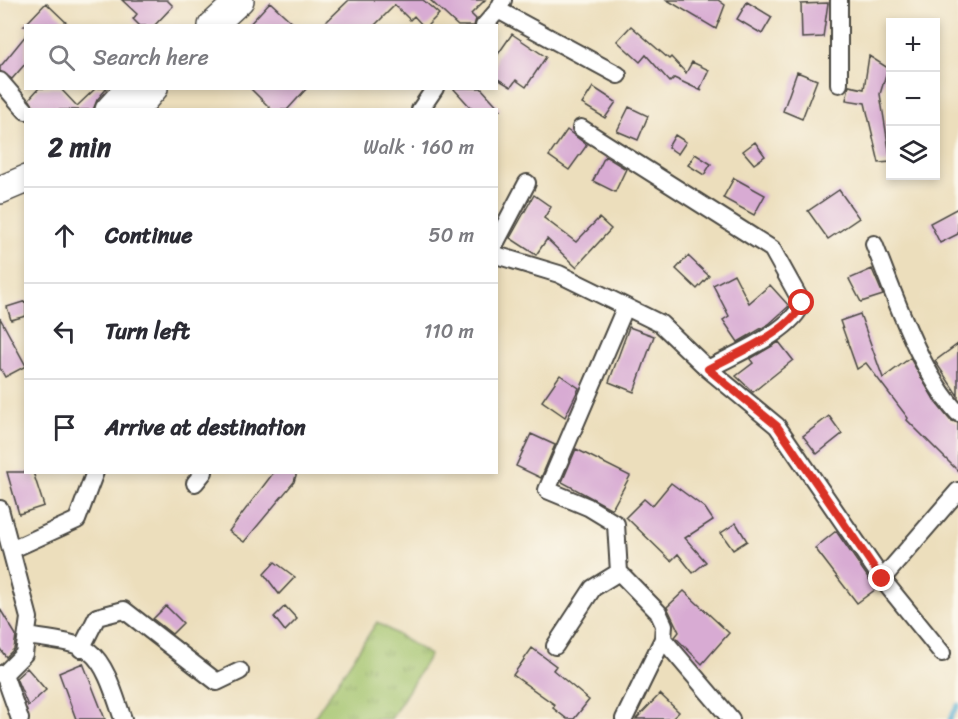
<!DOCTYPE html>
<meta charset="utf-8">
<style>
body{margin:0;font-family:Sriracha,sans-serif;background:#f2f2f3;color:#2b2b33}
.controls{position:absolute;right:18px;top:18px;display:grid;overflow:hidden;border-radius:0px;box-shadow:0 3px 9px #0003}
.controls button{width:54px;height:54px;display:grid;place-items:center;padding:0;border:0;border-bottom:2px solid #e1e1e2;background:#fff;color:#2b2b33;font:30px sans-serif}
.stop{position:absolute;width:18px;height:18px;margin:-14px;border:4px solid #d93025;border-radius:50%;background:#fff}
.stop.end{background:#d93025;border-color:#fff;box-shadow:0 2px 6px #0008}
.list{margin:0;padding:0;list-style:none}
h2{display:flex;justify-content:space-between;align-items:center;height:78px;margin:0;padding:0 24px;font-size:26px}
h2 small{font-size:20px;font-weight:400;color:#7c7c81}
.list li{display:grid;grid-template-columns:39px 1fr auto;gap:18px;align-items:center;box-sizing:border-box;height:96px;padding:0 24px;border-top:2px solid #e1e1e2}
.list b{display:block;font-size:22px;white-space:nowrap}
.list em{font-size:20px;font-style:normal;color:#7c7c81}
.icon{flex:none;width:33px;height:33px;fill:none;stroke:currentColor;stroke-width:2;stroke-linecap:round;stroke-linejoin:round}
.map{position:relative;flex:none;width:958px;height:719px;overflow:hidden}
.search{position:absolute;background:#fff;box-shadow:0 3px 9px #0003;left:24px;top:24px;width:474px;height:66px;display:flex;align-items:center;gap:15px;box-sizing:border-box;padding:0 21px;border-radius:0px;color:#7c7c81;font-size:22px}
.panel{position:absolute;background:#fff;box-shadow:0 3px 9px #0003;left:24px;top:108px;width:474px;height:366px;border-radius:0px}
.map>svg:first-child{display:block}
.grass{fill:url(#grass-tufts);stroke:#66764b;stroke-width:1.5}
.lines{fill:none;stroke-linecap:round;stroke-linejoin:round}
.stream{stroke:#51a9ce;stroke-width:5}
.building{fill:#d8abd3}
.street-casing{stroke:#484641;stroke-width:20}
.primary-casing{stroke:#484641;stroke-width:30}
.street{stroke:#fff;stroke-width:16}
.primary{stroke:#fff;stroke-width:27}
.route{stroke:#d93025;stroke-width:8}
</style>
<div class="map">
<svg width="958" height="719" viewBox="0 0 958 719">
<defs>
<pattern id="grass-tufts" width="24" height="20" patternUnits="userSpaceOnUse" patternTransform="scale(1.5)"><rect width="24" height="20" fill="#a2c26b"/><path d="M3 7l-1-3M5 7V3M7 7l1-3M15 17l-1-3M17 17v-4M19 17l1-3" fill="none" stroke="#849e58"/></pattern>
</defs>
<rect width="100%" height="100%" fill="#fbf7ec"/>
<filter id="ink" filterUnits="userSpaceOnUse"><feTurbulence type="fractalNoise" baseFrequency=".0167" numOctaves="2"/><feDisplacementMap in="SourceGraphic" scale="12" xChannelSelector="R" yChannelSelector="G"/><feConvolveMatrix kernelMatrix="1 2 1 2 8 2 1 2 1" color-interpolation-filters="sRGB"/></filter>
<filter id="wash" filterUnits="userSpaceOnUse"><feTurbulence type="fractalNoise" baseFrequency=".008" numOctaves="4" result="noise"/><feDisplacementMap in="SourceGraphic" scale="24" xChannelSelector="R" yChannelSelector="G"/><feGaussianBlur stdDeviation="1.35" result="paint"/><feColorMatrix in="noise" values="0 0 0 0 0 0 0 0 0 0 0 0 0 0 0 0 0 1.4 0 .05"/><feComposite in="paint" operator="in"/></filter>
<g filter="url(#wash)">
<rect width="100%" height="100%" fill="#ecdebc"/>
<path class="grass" d="M 377,622 L 430,655 L 391,719 L 313,719 Z"/>
<g class="lines">
<path class="stream" d="M 950,719 L 958,705"/>
</g>
<g id="blocks">
<path class="building" d="M 122,0 L 167,0 L 173,6 L 154,26 L 140,26 L 133,19 L 137,14 Z
M 349,0 L 423,0 L 439,14 L 427,26 L 423,26 L 414,16 L 410,20 L 395,5 L 374,26 L 322,26 Z
M 430,0 L 485,0 L 471,14 L 476,19 L 474,26 L 458,26 Z
M 667,0 L 718,0 L 725,5 L 716,29 Z
M 270,2 L 296,26 L 248,26 Z
M 747,2 L 772,17 L 762,34 L 737,19 Z
M 46,3 L 70,26 L 24,26 Z
M 828,3 L 823,37 L 802,38 L 801,4 Z
M 631,26 L 669,59 L 671,57 L 686,73 L 692,62 L 709,70 L 700,89 L 702,91 L 674,78 L 670,82 L 646,55 L 640,62 L 617,41 Z
M 512,34 L 546,57 L 526,87 L 516,80 L 511,87 L 496,78 L 496,57 Z
M 26,35 L 26,63 L 12,79 L 0,71 L 0,67 Z
M 869,56 L 888,68 L 880,94 L 891,162 L 879,163 L 865,103 L 846,100 L 849,86 L 864,89 Z
M 797,72 L 817,80 L 802,119 L 783,111 Z
M 593,87 L 616,102 L 605,118 L 582,104 Z
M 39,88 L 60,88 L 77,106 L 96,88 L 107,88 L 97,100 L 93,110 L 36,110 L 29,99 Z
M 250,88 L 307,88 L 287,110 L 272,110 Z
M 453,88 L 481,88 L 501,110 L 473,110 Z
M 629,107 L 648,116 L 638,140 L 617,131 Z
M 567,130 L 587,145 L 569,170 L 549,156 Z
M 675,135 L 686,142 L 678,154 L 668,147 Z
M 755,142 L 765,156 L 754,164 L 743,151 Z
M 695,154 L 711,164 L 704,175 L 688,165 Z
M 605,156 L 626,169 L 615,192 L 593,181 Z
M 734,178 L 765,195 L 754,215 L 723,198 Z
M 839,190 L 859,218 L 828,239 L 808,211 Z
M 534,195 L 551,207 L 544,218 L 576,242 L 599,218 L 611,229 L 576,267 L 547,239 L 536,255 L 510,238 Z
M 958,208 L 958,234 L 940,243 L 930,223 Z
M 688,256 L 709,276 L 697,289 L 676,269 Z
M 872,269 L 883,295 L 861,302 L 849,279 Z
M 734,274 L 749,303 L 770,285 L 789,306 L 769,324 L 738,342 L 723,320 L 729,316 L 713,285 Z
M 26,301 L 26,316 L 11,320 L 7,307 Z
M 860,314 L 883,378 L 910,358 L 936,403 L 950,420 L 958,423 L 958,471 L 907,420 L 908,418 L 866,363 L 857,369 L 840,321 Z
M 0,318 L 26,366 L 5,377 L 0,368 Z
M 629,327 L 654,336 L 634,392 L 609,382 Z
M 779,342 L 793,360 L 753,392 L 736,376 L 753,363 L 750,359 Z
M 958,344 L 958,396 L 935,361 Z
M 560,375 L 579,388 L 565,417 L 542,401 Z
M 829,416 L 842,434 L 817,454 L 803,436 Z
M 531,434 L 555,445 L 541,478 L 516,466 Z
M 576,449 L 630,476 L 612,509 L 562,482 Z
M 7,472 L 33,472 L 44,506 L 19,514 Z
M 274,472 L 297,472 L 294,482 L 244,542 L 229,531 Z
M 671,483 L 705,508 L 713,520 L 685,538 L 706,562 L 693,573 L 678,554 L 671,561 L 626,517 L 644,499 L 652,506 Z
M 736,523 L 747,541 L 733,550 L 721,533 Z
M 836,531 L 876,589 L 857,603 L 815,548 Z
M 275,562 L 295,577 L 279,594 L 264,574 Z
M 684,591 L 729,633 L 702,664 L 675,637 L 679,632 L 667,607 Z
M 166,606 L 183,623 L 172,634 L 153,619 Z
M 285,606 L 297,619 L 285,631 L 274,617 Z
M 0,609 L 16,635 L 14,649 L 6,657 L 0,649 Z
M 532,648 L 556,666 L 553,670 L 589,700 L 574,719 L 567,719 L 553,708 L 555,705 L 513,675 Z
M 83,663 L 105,719 L 76,719 L 59,673 Z
M 27,668 L 46,690 L 28,706 L 16,678 Z
M 660,694 L 679,712 L 672,719 L 636,719 Z"/>
</g>
</g>
<g filter="url(#ink)">
<use href="#blocks" fill-opacity="0" stroke="#484641" stroke-width="1.5"/>
<g class="lines">
<g class="street-casing">
<path id="street" d="M 498,10 L 618,75
M 484,26 L 498,10 L 503,0
M 0,81 L 26,111
M 839,84 L 839,0
M 420,110 L 435,88
M 581,128 L 772,249 L 802,303 C 793,331 733,355 708,369
M 496,242 L 527,183
M 874,244 C 895,296 920,373 958,413
M 496,255 L 559,274 L 661,324 L 708,369 L 777,426 L 882,579 L 958,491
M 195,483 L 204,472
M 0,509 L 29,618 L 24,654 L 4,674 L 0,674
M 11,550 L 77,520 L 95,472
M 882,579 L 942,653
M 27,636 C 44,639 76,641 90,652 C 107,665 116,700 123,719
M 663,639 L 731,719
M 555,646 L 593,588 L 619,572
M 81,649 L 97,617 L 124,610 L 217,682 L 240,671
M 4,674 L 20,719
M 624,719 L 663,639 L 664,625 L 658,612 L 619,572 L 616,524 L 588,507 L 547,490 L 625,308"/>
</g>
<g class="primary-casing">
<path id="primary" d="M 212,26 L 240,0
M 109,110 L 129,88
M 135,110 L 154,88
M 0,190 L 26,179"/>
</g>
<use href="#street" class="street"/>
<use href="#primary" class="primary"/>
</g>
</g>
<g class="lines" filter="url(#ink)">
<path class="route" d="M 802,303 C 793,331 733,355 708,369 L 777,426 L 882,579"/>
</g>
</svg>
<div class="controls">
<button>+</button>
<button>−</button>
<button><svg class="icon" aria-label="layers" viewBox="0 0 24 24"><path d="M12 4l9 5-9 5-9-5zM3 14l9 5 9-5"/></svg></button>
</div>
<div class="stop" style="left:802px;top:303px"></div>
<div class="stop end" style="left:882px;top:579px"></div>
<div class="search"><svg class="icon" aria-label="search" viewBox="0 0 24 24"><circle cx="10" cy="10" r="6"/><path d="M15 15l6 6"/></svg>Search here</div>
<section class="panel">
<h2>2 min<small>Walk · 160 m</small></h2>
<ul class="list">
<li><svg class="icon" aria-label="ahead" viewBox="0 0 24 24"><path d="M12 20V5M6 11l6-6 6 6"/></svg><div><b>Continue</b></div><em>50 m</em></li>
<li><svg class="icon" aria-label="left" viewBox="0 0 24 24"><path d="M17 20v-9H6M10 6l-5 5 5 5"/></svg><div><b>Turn left</b></div><em>110 m</em></li>
<li><svg class="icon" aria-label="arrive" viewBox="0 0 24 24"><path d="M6 21V4h12l-3 4 3 4H6"/></svg><div><b>Arrive at destination</b></div></li>
</ul>
</section>
</div>
